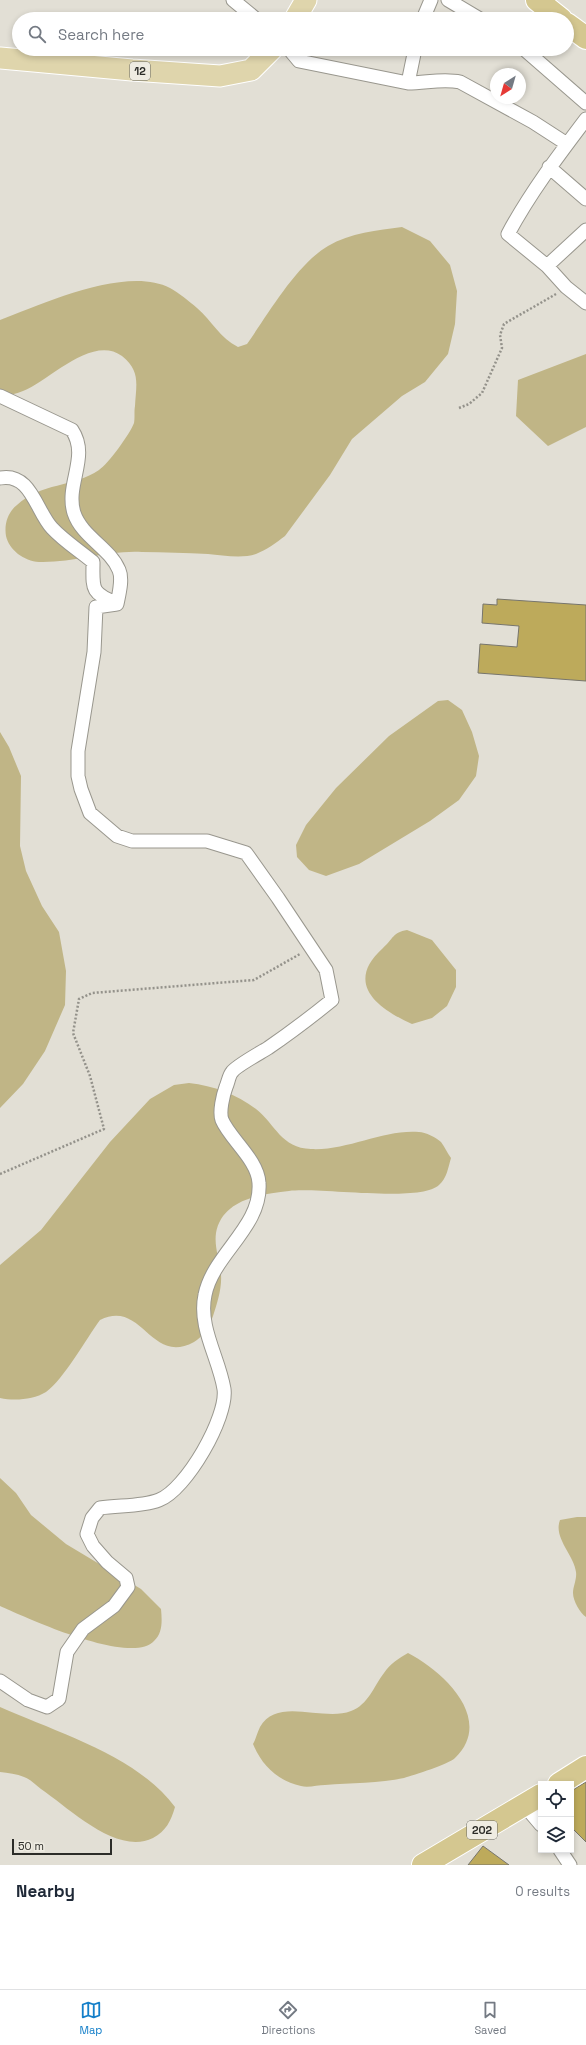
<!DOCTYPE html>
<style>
body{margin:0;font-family:"Space Grotesk",sans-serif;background:#f6f6f7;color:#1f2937}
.controls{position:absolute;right:12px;bottom:12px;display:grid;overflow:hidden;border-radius:0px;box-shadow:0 2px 6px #0003}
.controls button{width:36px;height:36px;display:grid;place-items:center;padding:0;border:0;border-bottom:1px solid #e0e1e3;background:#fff;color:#1f2937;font:20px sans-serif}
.compass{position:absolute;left:490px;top:68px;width:36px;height:36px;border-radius:50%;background:#fff;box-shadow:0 2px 6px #0003;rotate:217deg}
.scale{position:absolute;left:12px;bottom:10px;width:100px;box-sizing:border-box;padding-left:4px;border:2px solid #2c2c28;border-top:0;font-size:11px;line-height:14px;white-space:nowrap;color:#2c2c28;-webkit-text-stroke:3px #efece2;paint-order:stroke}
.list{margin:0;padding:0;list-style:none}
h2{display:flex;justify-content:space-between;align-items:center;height:52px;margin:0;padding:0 16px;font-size:17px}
h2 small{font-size:13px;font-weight:400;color:#747a83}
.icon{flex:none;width:22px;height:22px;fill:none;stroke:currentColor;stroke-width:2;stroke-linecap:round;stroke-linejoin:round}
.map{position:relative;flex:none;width:586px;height:1865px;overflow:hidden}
.search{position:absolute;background:#fff;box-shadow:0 2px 6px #0003;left:12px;right:12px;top:12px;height:44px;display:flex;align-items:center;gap:10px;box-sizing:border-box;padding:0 14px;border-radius:22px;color:#747a83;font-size:15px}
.sheet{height:124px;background:#fff}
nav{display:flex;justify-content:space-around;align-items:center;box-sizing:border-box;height:56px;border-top:1px solid #e0e1e3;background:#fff;font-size:11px;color:#747a83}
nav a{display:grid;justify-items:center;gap:2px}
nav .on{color:#147fc9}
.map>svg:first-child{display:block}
.green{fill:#c0b586}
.building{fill:#bdaa5b;stroke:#77756c}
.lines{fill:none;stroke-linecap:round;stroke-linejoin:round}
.minor-casing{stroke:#99978e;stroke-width:15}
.primary-casing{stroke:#fff;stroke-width:23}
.trunk-casing{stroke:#fff;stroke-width:24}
.path{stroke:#94928b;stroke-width:2.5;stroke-dasharray:2 2;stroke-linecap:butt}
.minor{stroke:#fff;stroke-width:13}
.primary{stroke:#dfd5ac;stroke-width:21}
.trunk{stroke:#d4c790;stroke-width:22}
.labels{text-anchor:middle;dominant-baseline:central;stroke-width:3;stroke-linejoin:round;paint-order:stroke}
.shield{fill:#efece2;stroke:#666660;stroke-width:1}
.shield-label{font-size:11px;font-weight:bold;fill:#2c2c28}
</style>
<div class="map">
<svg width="586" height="1865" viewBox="0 0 586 1865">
<rect width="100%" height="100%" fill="#e2dfd5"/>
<path class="green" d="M 402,227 L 430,241 L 450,265 L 457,291 L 455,324 L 448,354 L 425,382 L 402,396 L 352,439 L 330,475 L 285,536 C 276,543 266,550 256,554 C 241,559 222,555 208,554 C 186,553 164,552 142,552 C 108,550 73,563 39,562 C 24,561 9,550 6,536 C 4,524 8,512 17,505 C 40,483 74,487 99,470 C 108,464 130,434 134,423 C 135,418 134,411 135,406 C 136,385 141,371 122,356 C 92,334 49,381 23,391 C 16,394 8,395 0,397 L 0,320 C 42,304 127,265 170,288 C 179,293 189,301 197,308 C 212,321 220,338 238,347 L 247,344 C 269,313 296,265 328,246 C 350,233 378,230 402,227 Z
M 586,354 L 586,427 L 548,446 L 516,416 L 518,380 Z
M 448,700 L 462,710 L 472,732 L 479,756 L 476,776 L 459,800 L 430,821 L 359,864 L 326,876 L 309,870 L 297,857 L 296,845 L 306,825 L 336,788 L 389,736 L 438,701 Z
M 0,732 L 9,747 L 21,776 L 20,846 L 26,871 L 42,906 L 59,932 L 66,971 L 65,1005 L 45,1051 L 23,1084 L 0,1108 Z
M 407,930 L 432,940 L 456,970 L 456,987 L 447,1006 L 432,1018 L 412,1024 C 377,1008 344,983 383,948 C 393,939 393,932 407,930 Z
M 189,1083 C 214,1086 236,1094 256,1109 C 276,1125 281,1148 311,1149 C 347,1151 384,1129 419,1132 C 425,1132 437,1138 441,1142 C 445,1147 447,1153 451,1158 C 448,1168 447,1178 439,1185 C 420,1203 319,1187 289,1191 C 261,1194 222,1199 216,1233 C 214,1247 220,1261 221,1275 C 222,1288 217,1304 213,1316 C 210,1325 202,1338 194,1342 C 150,1366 143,1299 100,1320 C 86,1339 64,1379 46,1392 C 33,1400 14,1401 0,1398 L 0,1265 L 41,1230 L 110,1142 L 150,1099 L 174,1085 Z
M 0,1478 L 16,1493 L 31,1515 L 66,1544 L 141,1589 L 161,1609 C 162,1620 163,1633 154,1641 C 131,1666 27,1618 0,1606 Z
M 577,1517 L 586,1517 L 586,1617 C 580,1613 573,1601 573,1593 C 573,1587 577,1579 576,1572 C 574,1555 553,1538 560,1520 Z
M 408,1653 C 443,1671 495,1719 455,1758 C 449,1764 414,1775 404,1778 C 380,1783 350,1783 325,1785 C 318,1785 308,1788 301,1786 C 278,1781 262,1766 253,1744 C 256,1739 257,1733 260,1727 C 277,1696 323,1722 351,1711 C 368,1705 374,1686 384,1673 C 390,1664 399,1658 408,1653 Z
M 0,1707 C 56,1732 138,1756 175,1807 C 171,1821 166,1831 153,1838 C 117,1856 69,1808 41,1789 C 36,1785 30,1779 24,1777 C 17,1774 8,1773 0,1772 Z"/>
<path class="building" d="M 497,599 L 586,605 L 586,681 L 478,673 L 480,644 L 517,647 L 519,626 L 482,623 L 483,604 L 497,605 Z
M 586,1782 L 586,1842 L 571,1827 L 571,1791 Z
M 483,1846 L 509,1865 L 468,1865 Z"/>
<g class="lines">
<g class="minor-casing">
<path id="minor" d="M 233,0 L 256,19
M 448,0 L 480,19
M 423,19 L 431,0
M 289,49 L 299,61 L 408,83 C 426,83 443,78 460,82 L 533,122 L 567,144
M 524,49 L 586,103
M 408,83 L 415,49
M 586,119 C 558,156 530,193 508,234 L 547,266 L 566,287 L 586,303
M 549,167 L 586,199
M 547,266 L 586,230
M 0,396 L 72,430 C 90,457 65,484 74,513 C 82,537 110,548 119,570 C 123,579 119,594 117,604
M 0,478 C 31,472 36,511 52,528 C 64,541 80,551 93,562 C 93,588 90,593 116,603
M 0,1681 L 28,1700 L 47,1707 L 59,1699 L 67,1652 L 83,1629 L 114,1606 L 128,1587 L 126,1578 L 107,1562 L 93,1546 L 87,1534 L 92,1518 L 100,1508 C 119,1505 141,1507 159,1500 C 186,1490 228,1417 224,1389 C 219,1358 198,1327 205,1295 C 213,1254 262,1227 259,1183 C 258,1160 230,1139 222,1120 C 219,1112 223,1095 226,1087 C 228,1083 229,1075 232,1072 C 236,1066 260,1053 268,1048 C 290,1033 311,1017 332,1000 L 326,970 L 278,898 L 246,853 L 207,841 L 132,841 L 117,836 L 90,813 L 81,789 L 78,776 L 78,751 L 94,652 L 96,607 L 117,604
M 524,1805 L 541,1825
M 560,1850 L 570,1865"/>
</g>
<g class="primary-casing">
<path id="primary" d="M 295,19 L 306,0
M 0,58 L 132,70 L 220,76 L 251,70 L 272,49"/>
</g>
<g class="trunk-casing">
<path id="trunk" d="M 537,0 L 561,19
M 567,24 L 586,38
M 559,1784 L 586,1767
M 423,1865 L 541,1795"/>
</g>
<path class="path" d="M 459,408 L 469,404 L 482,393 L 502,348 L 500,335 L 504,324 L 556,294
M 0,1174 L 104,1129 L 90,1076 L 73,1033 L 79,999 L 92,993 L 254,980 L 300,954"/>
<use href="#minor" class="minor"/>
<use href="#primary" class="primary"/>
<use href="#trunk" class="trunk"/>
</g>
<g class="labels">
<g class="shield">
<rect x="130" y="62" width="20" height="18" rx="3"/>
<rect x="467" y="1821" width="30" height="18" rx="3"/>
</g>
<g class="shield-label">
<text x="140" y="71">12</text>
<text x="482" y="1830">202</text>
</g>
</g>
</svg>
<div class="controls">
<button><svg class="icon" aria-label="locate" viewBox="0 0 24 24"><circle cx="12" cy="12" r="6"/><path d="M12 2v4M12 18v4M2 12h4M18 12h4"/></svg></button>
<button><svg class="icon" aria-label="layers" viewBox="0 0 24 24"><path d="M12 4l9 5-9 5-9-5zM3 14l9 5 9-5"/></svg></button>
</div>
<svg class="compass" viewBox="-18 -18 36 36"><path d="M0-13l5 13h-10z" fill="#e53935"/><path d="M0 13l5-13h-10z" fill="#747a83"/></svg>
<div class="scale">50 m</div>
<div class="search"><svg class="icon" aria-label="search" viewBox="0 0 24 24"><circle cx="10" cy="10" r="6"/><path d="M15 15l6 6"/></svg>Search here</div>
</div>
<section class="sheet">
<h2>Nearby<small>0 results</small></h2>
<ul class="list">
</ul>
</section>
<nav>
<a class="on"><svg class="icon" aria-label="map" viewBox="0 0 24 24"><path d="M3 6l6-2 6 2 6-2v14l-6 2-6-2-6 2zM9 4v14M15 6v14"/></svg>Map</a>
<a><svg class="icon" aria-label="directions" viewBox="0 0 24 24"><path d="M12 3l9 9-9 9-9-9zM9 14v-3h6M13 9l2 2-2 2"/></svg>Directions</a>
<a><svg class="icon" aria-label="saved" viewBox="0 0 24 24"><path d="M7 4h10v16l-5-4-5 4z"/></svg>Saved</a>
</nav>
